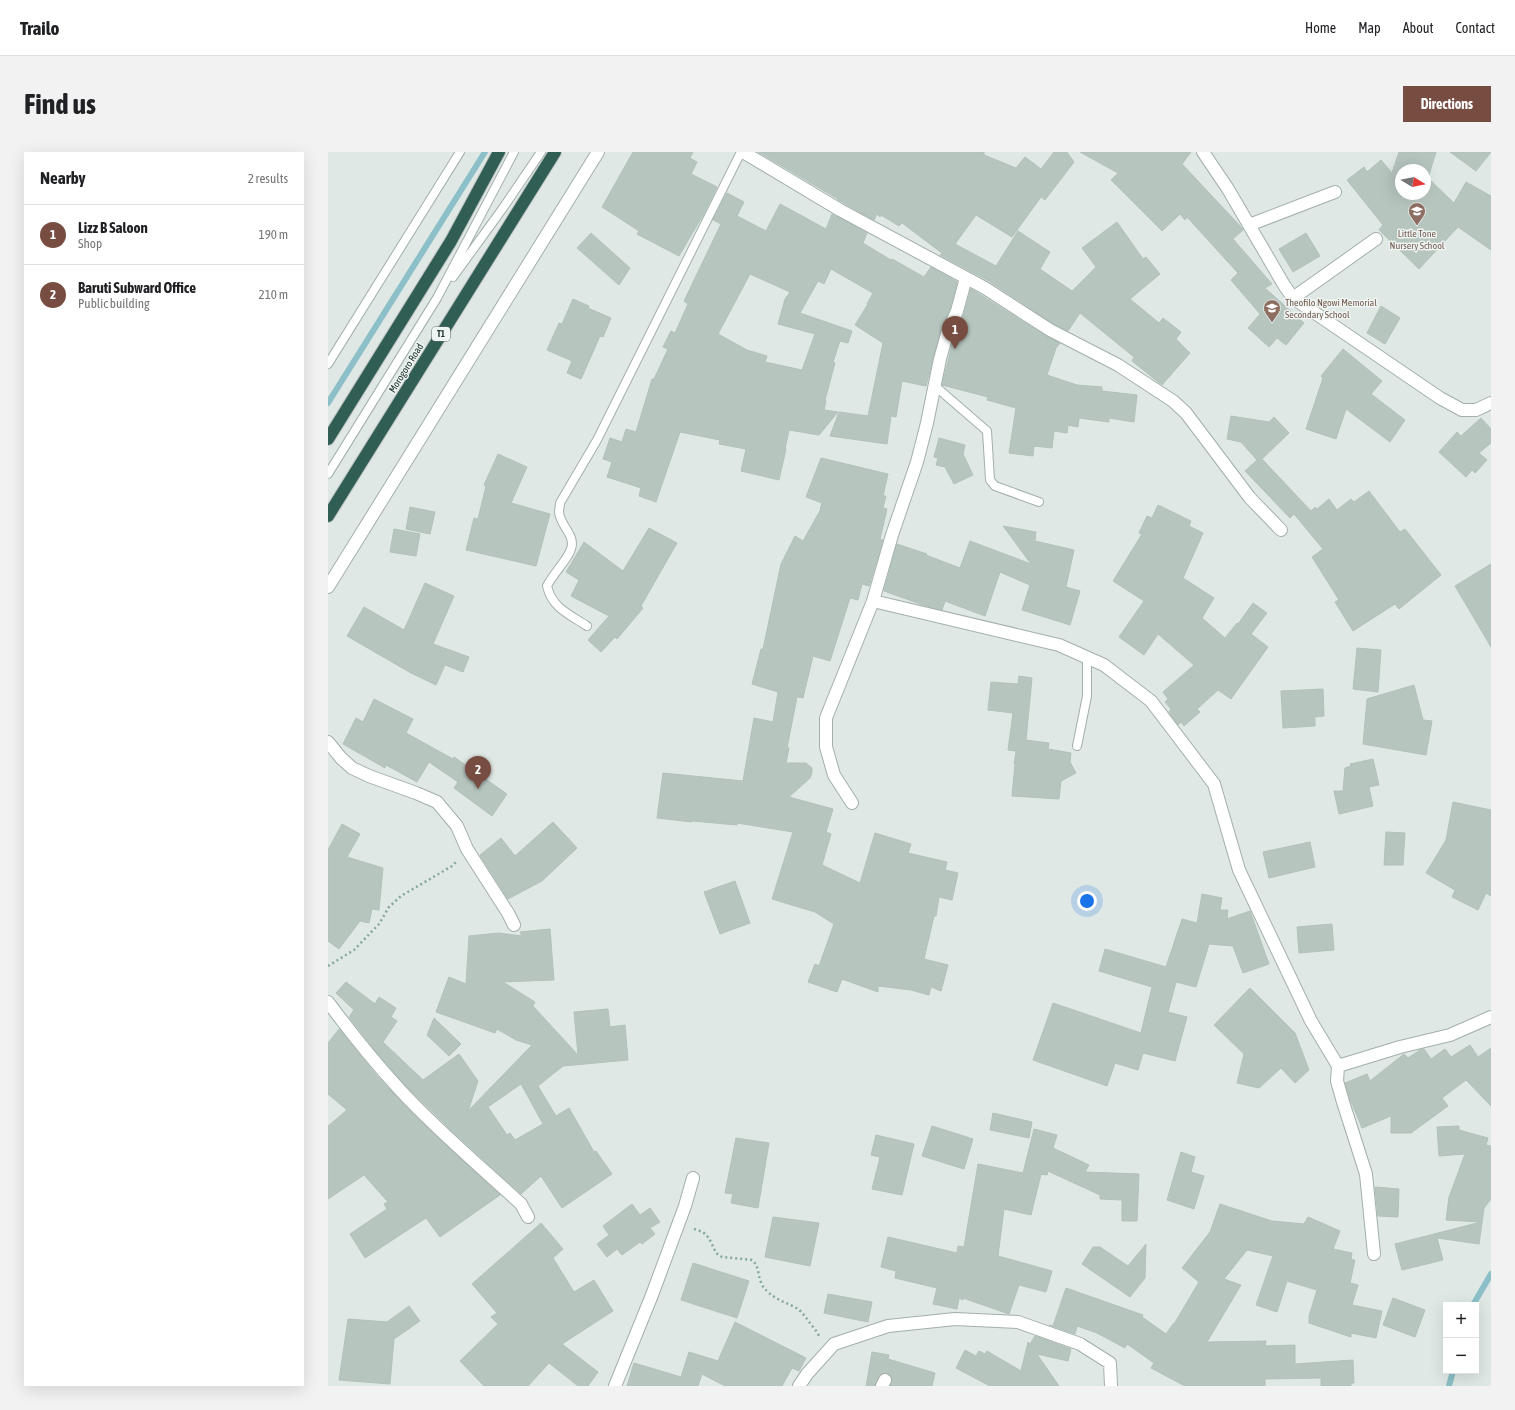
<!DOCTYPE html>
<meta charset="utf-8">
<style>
body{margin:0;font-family:"Asap Condensed",sans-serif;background:#f2f2f2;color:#202124}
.controls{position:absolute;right:12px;bottom:12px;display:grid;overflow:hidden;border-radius:0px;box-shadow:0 4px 16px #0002}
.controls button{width:36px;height:36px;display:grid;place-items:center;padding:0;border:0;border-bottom:1px solid #e0e0e0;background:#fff;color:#202124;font:20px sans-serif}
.compass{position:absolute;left:1067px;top:12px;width:36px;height:36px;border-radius:50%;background:#fff;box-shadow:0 4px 16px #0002;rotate:100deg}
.you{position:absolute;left:759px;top:749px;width:14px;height:14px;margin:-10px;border:3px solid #fff;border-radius:50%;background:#1a73e8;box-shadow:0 0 0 6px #1a73e833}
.badge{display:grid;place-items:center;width:26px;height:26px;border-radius:50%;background:#774c41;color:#fff;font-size:13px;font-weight:700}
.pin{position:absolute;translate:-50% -33px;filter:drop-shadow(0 1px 2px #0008)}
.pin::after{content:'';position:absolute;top:21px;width:14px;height:12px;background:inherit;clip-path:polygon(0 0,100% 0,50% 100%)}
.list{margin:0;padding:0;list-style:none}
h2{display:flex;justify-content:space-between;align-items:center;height:52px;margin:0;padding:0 16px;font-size:17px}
h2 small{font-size:13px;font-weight:400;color:#757577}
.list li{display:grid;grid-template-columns:26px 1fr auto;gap:12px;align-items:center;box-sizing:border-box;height:60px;padding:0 16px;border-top:1px solid #e0e0e0}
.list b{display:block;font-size:15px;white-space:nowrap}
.list p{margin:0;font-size:13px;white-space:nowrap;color:#757577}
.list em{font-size:13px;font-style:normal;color:#757577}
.map{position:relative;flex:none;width:1163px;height:1234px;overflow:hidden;border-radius:0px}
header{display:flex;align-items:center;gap:24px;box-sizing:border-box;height:56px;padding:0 20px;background:#fff;border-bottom:1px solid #e0e0e0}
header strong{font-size:19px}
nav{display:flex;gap:22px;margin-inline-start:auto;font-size:14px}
.intro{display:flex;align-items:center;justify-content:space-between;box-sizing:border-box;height:96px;padding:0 24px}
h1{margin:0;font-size:28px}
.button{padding:10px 18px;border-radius:0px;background:#774c41;color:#fff;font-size:14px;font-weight:700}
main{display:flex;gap:24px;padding:0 24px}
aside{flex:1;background:#fff;border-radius:0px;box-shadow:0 4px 16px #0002}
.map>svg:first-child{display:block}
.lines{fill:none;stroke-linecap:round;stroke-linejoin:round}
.stream{stroke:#8cbfc7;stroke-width:6}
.building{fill:#b7c5bf;stroke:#b2c1ba;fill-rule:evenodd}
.lane-casing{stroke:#a3afaa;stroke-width:10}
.street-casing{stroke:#a3afaa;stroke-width:14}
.highway-casing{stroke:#bdc3c1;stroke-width:14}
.path{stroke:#83a89c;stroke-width:2.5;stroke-dasharray:2 3;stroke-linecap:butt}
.lane{stroke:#fff;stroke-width:8}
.street{stroke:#fff;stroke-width:12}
.highway{stroke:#315e54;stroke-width:12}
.labels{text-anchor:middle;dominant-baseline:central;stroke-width:3;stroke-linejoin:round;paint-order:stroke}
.shield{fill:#eef5f2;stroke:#5f6f6a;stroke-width:1}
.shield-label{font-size:9px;font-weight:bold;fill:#223630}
.education-label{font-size:10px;fill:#785e54;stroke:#eef5f2}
.street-label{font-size:10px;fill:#223630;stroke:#eef5f2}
</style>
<header>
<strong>Trailo</strong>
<nav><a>Home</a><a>Map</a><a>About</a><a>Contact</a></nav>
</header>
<div class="intro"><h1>Find us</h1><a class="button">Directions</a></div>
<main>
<aside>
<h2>Nearby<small>2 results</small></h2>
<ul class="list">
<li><span class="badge">1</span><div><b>Lizz B Saloon</b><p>Shop</p></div><em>190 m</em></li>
<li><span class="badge">2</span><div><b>Baruti Subward Office</b><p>Public building</p></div><em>210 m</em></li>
</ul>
</aside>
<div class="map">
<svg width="1163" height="1234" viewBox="0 0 1163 1234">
<rect width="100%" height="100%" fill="#dfe8e4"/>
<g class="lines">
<path class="stream" d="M 0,251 L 157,0
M 1145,1153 L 1163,1122
M 1121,1234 L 1125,1219"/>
</g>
<path class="building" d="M 305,0 L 365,0 L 362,6 L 369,10 L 363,22 L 389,35 L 375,63 L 351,104 L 309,82 L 311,79 L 274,55 Z
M 430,0 L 656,0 L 656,3 L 688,16 L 697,5 L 713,17 L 726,0 L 739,0 L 746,10 L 717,48 L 713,45 L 684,85 L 648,63 L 627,92 L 668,114 L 690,79 L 722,100 L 712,117 L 744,139 L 768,115 L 754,96 L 789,70 L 815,107 L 818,105 L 832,122 L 802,147 L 831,171 L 835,166 L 853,180 L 848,187 L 862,201 L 834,233 L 804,209 L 806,205 L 752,161 L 740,179 L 726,172 L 661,129 L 612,103 L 614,101 L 574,71 L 571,74 L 553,63 L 552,65 L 549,62 L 546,68 L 516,51 L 510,48 L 510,47 Z
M 752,0 L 863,0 L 854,12 L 914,76 L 915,78 L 905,87 L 944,132 L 937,136 L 976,171 L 958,193 L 949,186 L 941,195 L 920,176 L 932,162 L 903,128 L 910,121 L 859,65 L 857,68 L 852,62 L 834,79 L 783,28 L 790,21 Z
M 1071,0 L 1108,0 L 1100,26 L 1126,51 L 1138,30 L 1163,44 L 1163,98 L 1130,75 L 1091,117 L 1051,78 L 1055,73 L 1019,28 L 1036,15 L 1039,20 L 1053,8 L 1064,21 ZM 1073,18 L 1097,18 L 1097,42 L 1073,42 Z
M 1122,0 L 1163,0 L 1148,19 Z
M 399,41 L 416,50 L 409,64 L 438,79 L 452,52 L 498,77 L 504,62 L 539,81 L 535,91 L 563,108 L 564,107 L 596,125 L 603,115 L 629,130 L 622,157 L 612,180 L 598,234 L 574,229 L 568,265 L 563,264 L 559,292 L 502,284 L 511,260 L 540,264 L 555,191 L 527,173 L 540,152 L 539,152 L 545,141 L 503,117 L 496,132 L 490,129 L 472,161 L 524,179 L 520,191 L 512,189 L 505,210 L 507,211 L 497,248 L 498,249 L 496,258 L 510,260 L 491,283 L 461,278 L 457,297 L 458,297 L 451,328 L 413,319 L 418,297 L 391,292 L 392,288 L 352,280 L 328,350 L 311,344 L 313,336 L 279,325 L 284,310 L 275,307 L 282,286 L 294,290 L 298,277 L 308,280 L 324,227 L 326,227 L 340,197 L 335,195 L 343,179 L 347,181 L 360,152 L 356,149 L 393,72 L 385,68 ZM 422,122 L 462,140 L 457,147 L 450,172 L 487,182 L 474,218 L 437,210 L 439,204 L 419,198 L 390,182 Z
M 263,81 L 302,116 L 291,133 L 249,96 Z
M 978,81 L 992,104 L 965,120 L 951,97 Z
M 643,137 L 718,184 L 732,191 L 728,196 L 719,223 L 749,233 L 774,235 L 774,239 L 809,243 L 806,270 L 781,266 L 781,270 L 751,266 L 750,275 L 740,273 L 739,281 L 726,279 L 724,296 L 706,294 L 705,304 L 681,301 L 688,256 L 659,248 L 660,245 L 614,233 L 626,185 L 636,162 Z
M 245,147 L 261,154 L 260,156 L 283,166 L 275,185 L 272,184 L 253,227 L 239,221 L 244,209 L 219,198 L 231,171 L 234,172 Z
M 1053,154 L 1072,166 L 1057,192 L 1039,181 Z
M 1015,197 L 1054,229 L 1043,242 L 1077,268 L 1062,290 L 1018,257 L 1008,287 L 978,277 L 995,226 L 993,224 Z
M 903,264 L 941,270 L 946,265 L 961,281 L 934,307 L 983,359 L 987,355 L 989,357 L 1001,347 L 1009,358 L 1023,347 L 1026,350 L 1041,339 L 1072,380 L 1077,377 L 1113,423 L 1071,457 L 1067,452 L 1025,479 L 1007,450 L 1011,448 L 984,405 L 995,397 L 966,362 L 962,366 L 917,319 L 929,308 L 913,290 L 899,287 Z
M 1153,266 L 1163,277 L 1163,291 L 1151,301 L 1159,308 L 1147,321 L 1144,318 L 1138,325 L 1111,300 L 1129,280 L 1133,284 Z
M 611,286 L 637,293 L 635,302 L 645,323 L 626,332 L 617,315 L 608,313 L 610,306 L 606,305 Z
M 170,302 L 199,315 L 183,351 L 222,362 L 208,414 L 138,398 L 146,366 L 150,367 L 158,334 L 156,333 Z
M 493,306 L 560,322 L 555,344 L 558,344 L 555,356 L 559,357 L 552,387 L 555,388 L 541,434 L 534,432 L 530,448 L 522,446 L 502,509 L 485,504 L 475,546 L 469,545 L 459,596 L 461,596 L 458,611 L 478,611 L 484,616 L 484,621 L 482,626 L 461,645 L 505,657 L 498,680 L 503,682 L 494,713 L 532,731 L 547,681 L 583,692 L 580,701 L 619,710 L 617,718 L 630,721 L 624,748 L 611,745 L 608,764 L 606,764 L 596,807 L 620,813 L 613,839 L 603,835 L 601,843 L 583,838 L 550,834 L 550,840 L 514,827 L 509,840 L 480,830 L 487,812 L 491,814 L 506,772 L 487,760 L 444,747 L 465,680 L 409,671 L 409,673 L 364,669 L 364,670 L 329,666 L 335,621 L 415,629 L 426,566 L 445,570 L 450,540 L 424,532 L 433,497 L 435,497 L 453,412 L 467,384 L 475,389 L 493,357 L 492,357 L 494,351 L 478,345 Z
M 830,353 L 863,369 L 861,374 L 875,381 L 855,426 L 886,446 L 874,466 L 897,486 L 909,471 L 910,472 L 925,451 L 939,461 L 923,482 L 940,495 L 903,547 L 890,538 L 869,557 L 872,560 L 856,574 L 853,570 L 850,573 L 841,560 L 843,557 L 837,550 L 840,547 L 835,540 L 866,513 L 830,482 L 816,503 L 791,485 L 816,449 L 785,429 L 814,382 L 811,381 L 819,364 L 824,366 Z
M 82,355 L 107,360 L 102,382 L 78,377 Z
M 675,374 L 708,380 L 707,389 L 746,398 L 738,435 L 752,439 L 742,473 L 694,458 L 702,433 L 672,420 L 657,464 L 617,449 L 614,458 L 595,453 L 556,439 L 569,392 L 599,402 L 598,403 L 632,416 L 642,389 L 703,412 Z
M 321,376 L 349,391 L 313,454 L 315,456 L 289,487 L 287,485 L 273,500 L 260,488 L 281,464 L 243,444 L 251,428 L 238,420 L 256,390 L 295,419 Z
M 66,377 L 92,382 L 88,404 L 62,400 Z
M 1163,412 L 1163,495 L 1127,434 Z
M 97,431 L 126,444 L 105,492 L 141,505 L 135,520 L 117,513 L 108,533 L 83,521 L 19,484 L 36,455 L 76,478 Z
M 1029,496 L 1053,498 L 1050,540 L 1025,537 Z
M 691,524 L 704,526 L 698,588 L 721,591 L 720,597 L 743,601 L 742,610 L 748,621 L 733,629 L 731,647 L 684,644 L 687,612 L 686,612 L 688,599 L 680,598 L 685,561 L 660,558 L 663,530 L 690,532 Z
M 1086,533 L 1095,568 L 1104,569 L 1098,603 L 1035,592 L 1039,547 Z
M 995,537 L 996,564 L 987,565 L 987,574 L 955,576 L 953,539 Z
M 46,547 L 85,567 L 78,581 L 125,607 L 126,605 L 179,642 L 164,664 L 126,636 L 130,630 L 101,610 L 89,630 L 58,613 L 57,616 L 15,592 L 28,566 L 35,570 Z
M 1045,607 L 1051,633 L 1041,635 L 1045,654 L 1011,662 L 1006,639 L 1015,639 L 1017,616 L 1023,614 L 1022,612 Z
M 1125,650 L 1163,658 L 1163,744 L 1158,741 L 1150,758 L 1124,745 L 1127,738 L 1098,721 L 1118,688 Z
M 225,670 L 249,696 L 214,729 L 180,747 L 152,703 L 173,686 L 187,704 Z
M 14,672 L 32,682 L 19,705 L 55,716 L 51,758 L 44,757 L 41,771 L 32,769 L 11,797 L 0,789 L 0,698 Z
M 1058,680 L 1077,681 L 1075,713 L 1056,713 Z
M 982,690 L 987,715 L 941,726 L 935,700 Z
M 407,729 L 422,771 L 392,782 L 376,740 Z
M 874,742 L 894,746 L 892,758 L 900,758 L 899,767 L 922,759 L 941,812 L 915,821 L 905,794 L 881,792 L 868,835 L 848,830 L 840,860 L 859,865 L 847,909 L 815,901 L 810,918 L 787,911 L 779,934 L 705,908 L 725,851 L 813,881 L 824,835 L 771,819 L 777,797 L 838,815 L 854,767 L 869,771 Z
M 1004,772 L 1006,798 L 971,801 L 969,775 Z
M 222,777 L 226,828 L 175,830 L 207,850 L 205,854 L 250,903 L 246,860 L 280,857 L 282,875 L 297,873 L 300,908 L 235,914 L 210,934 L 228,964 L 241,956 L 266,1000 L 268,999 L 284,1022 L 234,1056 L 213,1024 L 193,1042 L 122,977 L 78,934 L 50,902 L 21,865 L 26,858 L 8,841 L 18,830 L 47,852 L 51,845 L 68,856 L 63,865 L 69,869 L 55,890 L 95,928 L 131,902 L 150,929 L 140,959 L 204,893 L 188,888 L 169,877 L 167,881 L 108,860 L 121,825 L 138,832 L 141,784 L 171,781 L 194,784 L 192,780 ZM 193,932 L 215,972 L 187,988 L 182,981 L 179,983 L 160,955 Z
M 922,836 L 967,881 L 981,918 L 967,931 L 953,916 L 931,936 L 909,931 L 916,902 L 886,873 Z
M 106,866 L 133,892 L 121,904 L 99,883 Z
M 11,877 L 48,923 L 82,959 L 172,1043 L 112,1085 L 98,1066 L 37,1106 L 22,1082 L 59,1057 L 56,1052 L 60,1050 L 36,1023 L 0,1047 L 0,974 L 19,958 L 0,942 L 0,891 Z
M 1142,893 L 1150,905 L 1163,896 L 1163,954 L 1138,928 L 1114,946 L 1120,954 L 1083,981 L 1063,981 L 1063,964 L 1034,976 L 1022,947 L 1017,931 L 1039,922 L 1042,929 L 1076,902 L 1080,906 L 1092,898 L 1096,897 L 1103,907 L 1117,897 L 1123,905 Z
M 665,961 L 704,970 L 701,986 L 662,978 Z
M 604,974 L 645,987 L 636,1017 L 594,1004 Z
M 1131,974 L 1131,978 L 1160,986 L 1158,993 L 1163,994 L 1163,1047 L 1156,1056 L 1151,1092 L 1109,1086 L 1115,1108 L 1074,1118 L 1067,1092 L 1153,1070 L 1118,1068 L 1121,1045 L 1137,1002 L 1111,1004 L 1109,975 Z
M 706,977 L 729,983 L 725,996 L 761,1013 L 757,1020 L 811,1022 L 809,1069 L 794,1069 L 794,1048 L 772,1047 L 772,1043 L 720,1019 L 719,1023 L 713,1022 L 703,1063 L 676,1057 L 670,1104 L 724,1119 L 718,1140 L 691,1133 L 681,1162 L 635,1146 L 635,1148 L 631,1146 L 629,1157 L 605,1152 L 609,1136 L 567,1126 L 568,1119 L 553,1115 L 560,1085 L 629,1101 L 630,1094 L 636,1095 L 650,1012 L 695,1021 Z
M 548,983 L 586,992 L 574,1043 L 544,1037 L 552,1005 L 543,1003 Z
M 408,986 L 441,991 L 430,1056 L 403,1051 L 405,1042 L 397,1041 Z
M 853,1000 L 867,1005 L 863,1020 L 876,1024 L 866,1057 L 839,1048 Z
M 1047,1035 L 1071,1037 L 1070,1065 L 1050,1064 Z
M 304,1052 L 312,1063 L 322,1056 L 332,1070 L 322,1076 L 327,1082 L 314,1092 L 312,1090 L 294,1103 L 289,1097 L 279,1105 L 269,1092 L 281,1083 L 275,1074 Z
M 892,1052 L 944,1069 L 976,1072 L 980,1065 L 1012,1079 L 1005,1097 L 1024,1101 L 1023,1107 L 1027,1108 L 1022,1131 L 1030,1133 L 1024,1153 L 1054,1159 L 1048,1186 L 1023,1181 L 1023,1185 L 981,1171 L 981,1164 L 989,1138 L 959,1129 L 949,1160 L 928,1153 L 945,1104 L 919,1098 L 896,1127 L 913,1133 L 879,1190 L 938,1189 L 937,1194 L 967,1193 L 967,1212 L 1025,1208 L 1026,1231 L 1023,1231 L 1023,1234 L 993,1234 L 993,1226 L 937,1227 L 937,1234 L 857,1234 L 823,1216 L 826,1211 L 799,1192 L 797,1196 L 769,1181 L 749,1174 L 747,1182 L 721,1173 L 725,1174 L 738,1136 L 815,1163 L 814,1165 L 838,1182 L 845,1172 L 846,1172 L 871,1130 L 854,1116 L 882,1080 Z
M 445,1065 L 491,1071 L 482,1114 L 437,1105 Z
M 213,1071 L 235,1097 L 225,1106 L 246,1140 L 266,1128 L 285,1159 L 234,1192 L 270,1220 L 260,1234 L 250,1234 L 221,1211 L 200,1234 L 156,1234 L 132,1209 L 170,1172 L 163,1165 L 169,1161 L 144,1132 Z
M 818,1092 L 817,1126 L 802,1145 L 754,1112 L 765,1095 L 772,1095 L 800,1114 Z
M 365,1111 L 421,1129 L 409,1166 L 353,1148 Z
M 500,1142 L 544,1150 L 540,1170 L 496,1161 Z
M 1065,1146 L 1097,1158 L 1087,1185 L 1055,1173 Z
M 81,1154 L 92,1169 L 66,1187 L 62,1232 L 11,1228 L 20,1167 L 59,1170 Z
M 407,1170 L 478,1206 L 471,1219 L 464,1216 L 454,1234 L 397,1234 L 374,1222 L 370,1234 L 299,1234 L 306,1211 L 353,1225 L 361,1200 L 390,1209 Z
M 707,1184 L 743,1197 L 740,1209 L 709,1202 L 731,1234 L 662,1234 L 628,1216 L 637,1198 L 648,1204 L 651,1199 L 657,1202 L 659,1199 L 693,1219 L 700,1190 L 702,1192 Z
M 544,1200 L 561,1203 L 560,1207 L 607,1221 L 604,1234 L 562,1234 L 564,1228 L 563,1224 L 557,1221 L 551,1224 L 547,1234 L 538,1234 Z"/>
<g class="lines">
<g class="lane-casing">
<path id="lane" d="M 125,125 L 175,56 L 213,0
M 0,212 L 132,0
M 607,234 L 659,279 L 662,328 L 667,334 L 711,350
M 0,322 L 109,146 L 186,0
M 259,474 C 241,462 224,456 219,434 C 225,422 240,407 243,397 C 248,383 232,374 231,360 C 231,357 232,354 232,351 L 269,288 L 413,0
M 749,594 L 759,544 L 759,505"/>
</g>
<g class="street-casing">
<path id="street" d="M 415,0 L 512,58 L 657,136 L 722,178 L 790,213 L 845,249 L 858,261 L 922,346 L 953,378
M 875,0 L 900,37 L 956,133 L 965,146 L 1048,87
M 921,73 L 1007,40
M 965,146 L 1112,246 L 1134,258 L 1148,258 L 1163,251
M 0,435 L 270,0
M 545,449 L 731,493 L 776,513 L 823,549 L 886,632 L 911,718 L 983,869 L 1010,914
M 0,590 L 13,606 L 24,616 L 41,624 L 88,641 L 109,650 L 129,674 L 139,697 L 180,761 L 186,773
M 524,651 L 506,623 L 498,595 L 498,566 L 545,449 L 564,383 L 589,310 L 599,271 L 612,207 L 619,182 L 629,159 L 638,126
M 0,850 C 23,881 47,911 73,939 C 110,979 153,1015 193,1052 L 200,1065
M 1046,1102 L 1038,1022 L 1015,950 L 1009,929 L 1010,914 L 1072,895 L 1122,883 L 1163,865
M 287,1234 L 324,1143 L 357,1054 L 365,1026
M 471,1234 L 479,1222 L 506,1192 L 560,1174 L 627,1167 L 690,1170 L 752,1192 L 782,1211 L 783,1234
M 554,1234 L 557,1228"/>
</g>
<g class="highway-casing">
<path id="highway" d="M 0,287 L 123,89 L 171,0
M 0,364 L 227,0"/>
</g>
<path class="path" d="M 0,814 L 26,798 L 51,772 L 61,755 L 73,744 L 124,714 L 128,710
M 366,1077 L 375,1080 L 381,1086 L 388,1101 L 394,1105 L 424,1108 C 434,1116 427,1129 440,1140 C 448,1148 460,1151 470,1157 C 475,1161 478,1166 482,1171 C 485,1175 489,1179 491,1184"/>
<use href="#lane" class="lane"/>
<use href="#street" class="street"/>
<use href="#highway" class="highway"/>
</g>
<defs>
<g id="school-pin" transform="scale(0.9)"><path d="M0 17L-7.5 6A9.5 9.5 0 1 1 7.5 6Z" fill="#8d6e63" stroke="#eef5f2"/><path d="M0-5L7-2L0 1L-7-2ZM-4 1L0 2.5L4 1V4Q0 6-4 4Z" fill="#fff"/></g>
</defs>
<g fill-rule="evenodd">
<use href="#school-pin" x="1089" y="59"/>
<use href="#school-pin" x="944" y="156"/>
</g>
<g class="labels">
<rect class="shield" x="104" y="175" width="18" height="14" rx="3"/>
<g class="shield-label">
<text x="113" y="182">T1</text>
</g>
<g class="education-label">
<text x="1089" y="81">Little Tone<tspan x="1089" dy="12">Nursery School</tspan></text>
<text x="957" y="150" text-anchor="start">Theofilo Ngowi Memorial<tspan x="957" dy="12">Secondary School</tspan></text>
</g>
<g class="street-label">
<text transform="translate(78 216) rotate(-58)">Morogoro Road</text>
</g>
</g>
</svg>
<div class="controls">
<button>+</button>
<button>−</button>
</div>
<svg class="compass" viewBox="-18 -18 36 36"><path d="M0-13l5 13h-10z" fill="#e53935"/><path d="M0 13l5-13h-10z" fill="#757577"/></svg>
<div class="you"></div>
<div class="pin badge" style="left:627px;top:197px">1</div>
<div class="pin badge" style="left:150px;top:637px">2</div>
</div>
</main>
